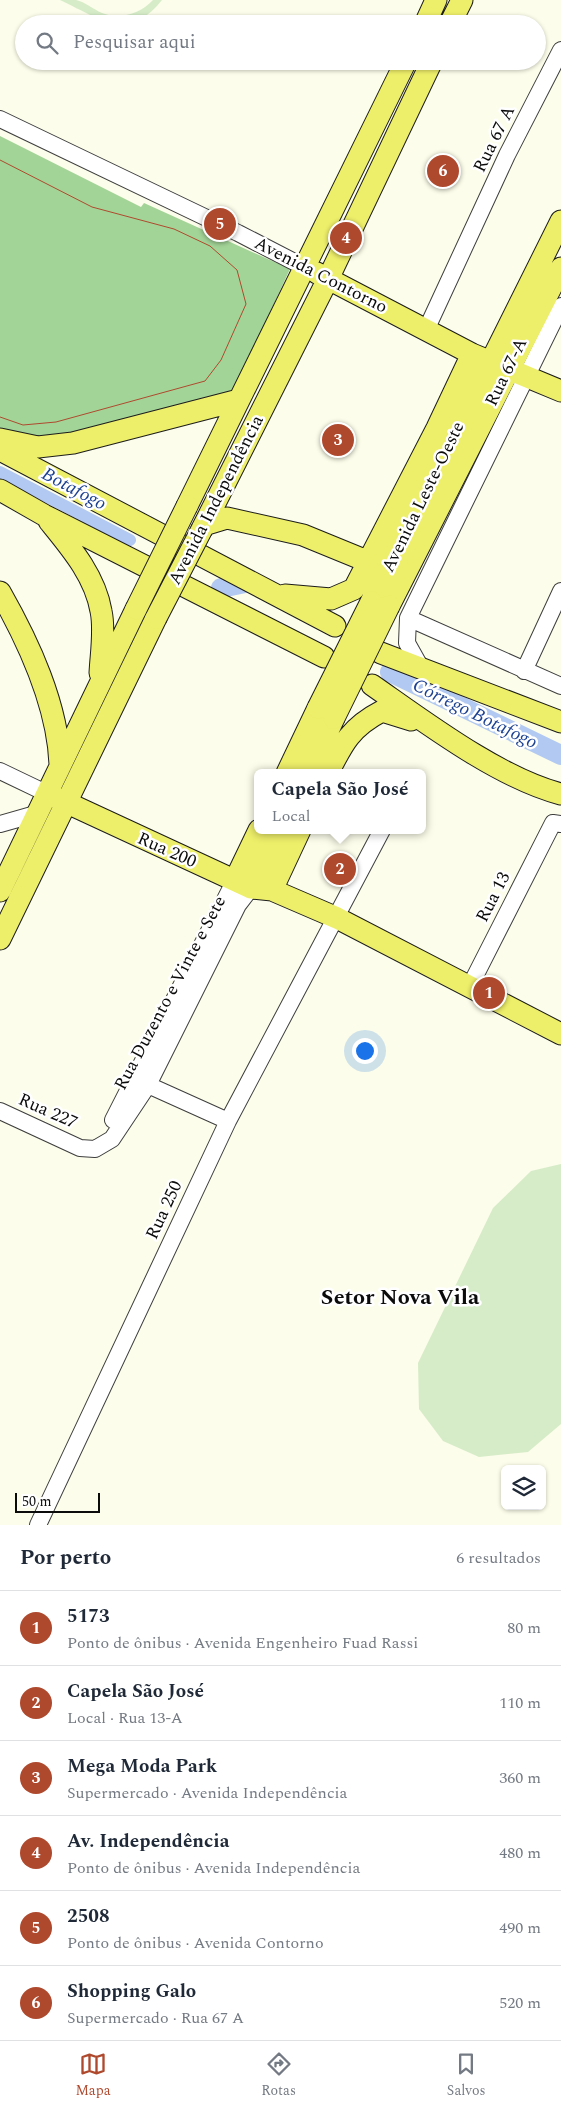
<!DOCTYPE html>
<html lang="pt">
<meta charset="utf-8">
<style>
body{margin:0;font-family:Spectral,serif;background:#f6f6f7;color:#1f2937}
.controls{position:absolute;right:15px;bottom:15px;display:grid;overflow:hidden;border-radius:8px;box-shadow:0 1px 4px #0004}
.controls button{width:45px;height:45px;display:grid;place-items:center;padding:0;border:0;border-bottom:1px solid #e0e1e3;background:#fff;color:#1f2937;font:25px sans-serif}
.scale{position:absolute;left:15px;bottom:12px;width:85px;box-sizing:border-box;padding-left:5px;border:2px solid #0b0b0b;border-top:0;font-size:14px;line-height:18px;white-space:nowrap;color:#0b0b0b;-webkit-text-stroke:4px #fff;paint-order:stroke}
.you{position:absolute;left:364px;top:1050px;width:18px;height:18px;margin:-12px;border:4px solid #fff;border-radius:50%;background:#1a73e8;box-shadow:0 0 0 8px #1a73e833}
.badge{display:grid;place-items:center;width:32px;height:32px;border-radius:50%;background:#af492e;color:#fff;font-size:16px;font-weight:700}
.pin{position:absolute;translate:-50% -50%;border:2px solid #fff;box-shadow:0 1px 5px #0006}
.popup{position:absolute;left:254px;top:769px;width:172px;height:65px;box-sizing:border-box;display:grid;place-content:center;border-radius:8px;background:#fff;filter:drop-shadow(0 1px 4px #0005);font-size:16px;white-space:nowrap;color:#747a83}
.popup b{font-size:19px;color:#1f2937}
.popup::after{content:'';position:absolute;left:50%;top:100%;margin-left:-10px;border:10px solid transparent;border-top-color:#fff}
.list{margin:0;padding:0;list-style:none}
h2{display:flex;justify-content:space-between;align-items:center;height:65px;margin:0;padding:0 20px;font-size:21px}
h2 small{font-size:16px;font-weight:400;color:#747a83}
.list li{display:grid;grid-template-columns:32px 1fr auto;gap:15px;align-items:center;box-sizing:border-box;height:75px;padding:0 20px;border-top:1px solid #e0e1e3}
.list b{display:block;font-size:19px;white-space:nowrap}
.list p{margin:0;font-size:16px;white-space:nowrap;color:#747a83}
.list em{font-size:16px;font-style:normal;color:#747a83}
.icon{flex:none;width:28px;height:28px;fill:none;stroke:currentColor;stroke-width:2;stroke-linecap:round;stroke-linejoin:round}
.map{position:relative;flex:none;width:561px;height:1525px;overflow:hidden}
.search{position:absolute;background:#fff;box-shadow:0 1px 4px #0004;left:15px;right:15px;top:15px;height:55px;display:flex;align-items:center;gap:12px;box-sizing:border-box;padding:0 18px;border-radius:28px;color:#747a83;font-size:19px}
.sheet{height:515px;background:#fff}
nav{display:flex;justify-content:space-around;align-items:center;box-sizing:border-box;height:70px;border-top:1px solid #e0e1e3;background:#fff;font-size:14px;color:#747a83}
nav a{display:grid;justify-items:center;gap:2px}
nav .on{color:#af492e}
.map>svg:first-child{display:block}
.forest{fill:#a3d497}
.pitch{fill:#d6ecc8}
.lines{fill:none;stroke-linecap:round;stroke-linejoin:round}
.canal{stroke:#b2c9f1;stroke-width:12}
.river{stroke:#b2c9f1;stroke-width:20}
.minor-casing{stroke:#3e3e3e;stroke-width:18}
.major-casing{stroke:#1c1c1c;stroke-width:23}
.minor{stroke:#fff;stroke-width:16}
.major{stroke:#edee69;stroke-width:21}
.tram{stroke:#af492e;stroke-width:1}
.major-bridge-casing{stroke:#1c1c1c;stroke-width:23;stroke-linecap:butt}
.major-bridge{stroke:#edee69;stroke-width:21}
.labels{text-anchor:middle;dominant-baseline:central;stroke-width:5;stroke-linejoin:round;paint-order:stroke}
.street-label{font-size:18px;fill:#0b0b0b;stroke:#fff}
.water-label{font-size:19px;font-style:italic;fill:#1e4292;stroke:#fff}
.district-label{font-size:22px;font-weight:bold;fill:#0b0b0b;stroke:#fff}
</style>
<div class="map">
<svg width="561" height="1525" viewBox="0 0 561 1525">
<rect width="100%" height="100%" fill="#fcfdea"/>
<path class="forest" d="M 0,136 L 141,207 L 144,203 L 290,269 L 230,399 L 72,436 L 0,439 Z"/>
<path class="pitch" d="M 60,0 C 65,0 72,0 76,0 C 85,2 93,9 102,13 C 120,20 140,14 153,0 L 162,0 C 129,42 98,18 60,0 Z
M 561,1164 L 561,1424 L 528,1452 L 479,1457 L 443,1441 L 419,1409 L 418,1363 L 493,1208 L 531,1171 Z"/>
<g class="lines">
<path class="canal" d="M 0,472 L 130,540"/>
<path class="river" d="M 221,588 L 250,582
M 390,672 L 561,755"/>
<g class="minor-casing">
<path id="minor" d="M 0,119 L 238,233 L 306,268
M 427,328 L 507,155 L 561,50
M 408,618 L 561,686
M 421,668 L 407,643 L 408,618 L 561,306
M 524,671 L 561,591
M 0,771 L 48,794
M 0,824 L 39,813
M 469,988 L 553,823 L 561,824
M 148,1085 L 228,1121
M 0,1111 L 80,1148 L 95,1149 L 112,1139 L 148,1085 L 238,905 L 251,888 L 260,883
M 113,1120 L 235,880
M 38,1525 L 228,1121 L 382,830"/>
</g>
<g class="major-casing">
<path id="major" d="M 425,24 L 436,0
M 450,24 L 462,0
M 317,273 L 472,354 L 561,391
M 0,439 L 38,447 L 73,443 L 239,400
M 0,450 L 335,626
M 0,490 L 44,515 L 324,657
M 187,506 L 406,61
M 49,521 C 71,548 95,576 101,611 C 105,630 101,653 100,673
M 204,525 L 227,518 L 303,535 L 369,562
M 202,529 L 328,279 L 432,61
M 0,592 C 29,643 58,705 60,765
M 285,595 L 331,599 L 354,589 L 437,428 L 472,354
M 371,602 L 561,221
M 389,606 L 561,268
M 381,653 L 561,722
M 372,685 C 425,722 499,778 561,794
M 287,773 L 318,708
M 309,773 L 334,718
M 328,773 C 343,743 351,727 382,711 L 411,720
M 48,794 L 251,888 L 272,890 L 337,918 L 561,1034
M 235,880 L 259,830
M 251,888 L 280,830
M 272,890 L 300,830
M 0,891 L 136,609
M 0,939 L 156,618"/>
</g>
<use href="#minor" class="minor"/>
<use href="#major" class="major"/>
<path class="tram" d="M 0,160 L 92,207 L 174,229 L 210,246 L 237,270 L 246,304 L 221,360 L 205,381 L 56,422 L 23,425 L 0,417"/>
<g class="major-bridge-casing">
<path id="major-bridge" d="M 136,609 L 187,506
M 156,618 L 202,529
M 318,708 L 371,602
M 334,718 L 389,606"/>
</g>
<use href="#major-bridge" class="major-bridge"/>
</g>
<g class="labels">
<g class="street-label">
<text transform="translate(494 139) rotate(-64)">Rua 67 A</text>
<text transform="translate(321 275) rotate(27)">Avenida Contorno</text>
<text transform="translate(506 372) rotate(-64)">Rua 67-A</text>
<text transform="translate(423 497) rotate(-64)">Avenida Leste-Oeste</text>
<text transform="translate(216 500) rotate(-63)">Avenida Independência</text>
<text transform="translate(167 850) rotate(24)">Rua 200</text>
<text transform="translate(493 897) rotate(-63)">Rua 13</text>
<text transform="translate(170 993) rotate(-62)">Rua Duzento e Vinte e Sete</text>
<text transform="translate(48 1111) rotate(24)">Rua 227</text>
<text transform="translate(164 1210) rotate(-65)">Rua 250</text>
</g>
<g class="water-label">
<text transform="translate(74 489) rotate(28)">Botafogo</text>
<text transform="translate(475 714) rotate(26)">Córrego Botafogo</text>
</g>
<g class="district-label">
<text x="400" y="1297">Setor Nova Vila</text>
</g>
</g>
</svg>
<div class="controls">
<button><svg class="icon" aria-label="layers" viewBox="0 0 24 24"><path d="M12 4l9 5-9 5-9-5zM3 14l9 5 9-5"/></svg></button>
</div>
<div class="scale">50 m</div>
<div class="you"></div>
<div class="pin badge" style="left:489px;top:993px">1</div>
<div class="pin badge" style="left:340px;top:869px">2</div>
<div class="popup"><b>Capela São José</b>Local</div>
<div class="pin badge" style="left:338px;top:440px">3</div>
<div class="pin badge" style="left:346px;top:238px">4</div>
<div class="pin badge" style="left:220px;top:224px">5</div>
<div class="pin badge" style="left:443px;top:171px">6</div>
<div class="search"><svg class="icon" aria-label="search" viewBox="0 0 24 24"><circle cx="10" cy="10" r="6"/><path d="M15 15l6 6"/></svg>Pesquisar aqui</div>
</div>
<section class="sheet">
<h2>Por perto<small>6 resultados</small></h2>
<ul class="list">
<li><span class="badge">1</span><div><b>5173</b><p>Ponto de ônibus · Avenida Engenheiro Fuad Rassi</p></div><em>80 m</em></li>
<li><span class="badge">2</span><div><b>Capela São José</b><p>Local · Rua 13-A</p></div><em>110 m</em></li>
<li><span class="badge">3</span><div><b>Mega Moda Park</b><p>Supermercado · Avenida Independência</p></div><em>360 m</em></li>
<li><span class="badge">4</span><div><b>Av. Independência</b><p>Ponto de ônibus · Avenida Independência</p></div><em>480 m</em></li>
<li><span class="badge">5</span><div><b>2508</b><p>Ponto de ônibus · Avenida Contorno</p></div><em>490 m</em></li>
<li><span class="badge">6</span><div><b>Shopping Galo</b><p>Supermercado · Rua 67 A</p></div><em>520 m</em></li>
</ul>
</section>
<nav>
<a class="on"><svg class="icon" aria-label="map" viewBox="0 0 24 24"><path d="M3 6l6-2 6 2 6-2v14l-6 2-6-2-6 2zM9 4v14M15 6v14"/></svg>Mapa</a>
<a><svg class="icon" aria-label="directions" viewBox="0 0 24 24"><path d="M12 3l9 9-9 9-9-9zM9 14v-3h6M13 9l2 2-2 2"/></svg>Rotas</a>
<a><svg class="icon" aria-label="saved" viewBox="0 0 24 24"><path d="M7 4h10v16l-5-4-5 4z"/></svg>Salvos</a>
</nav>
